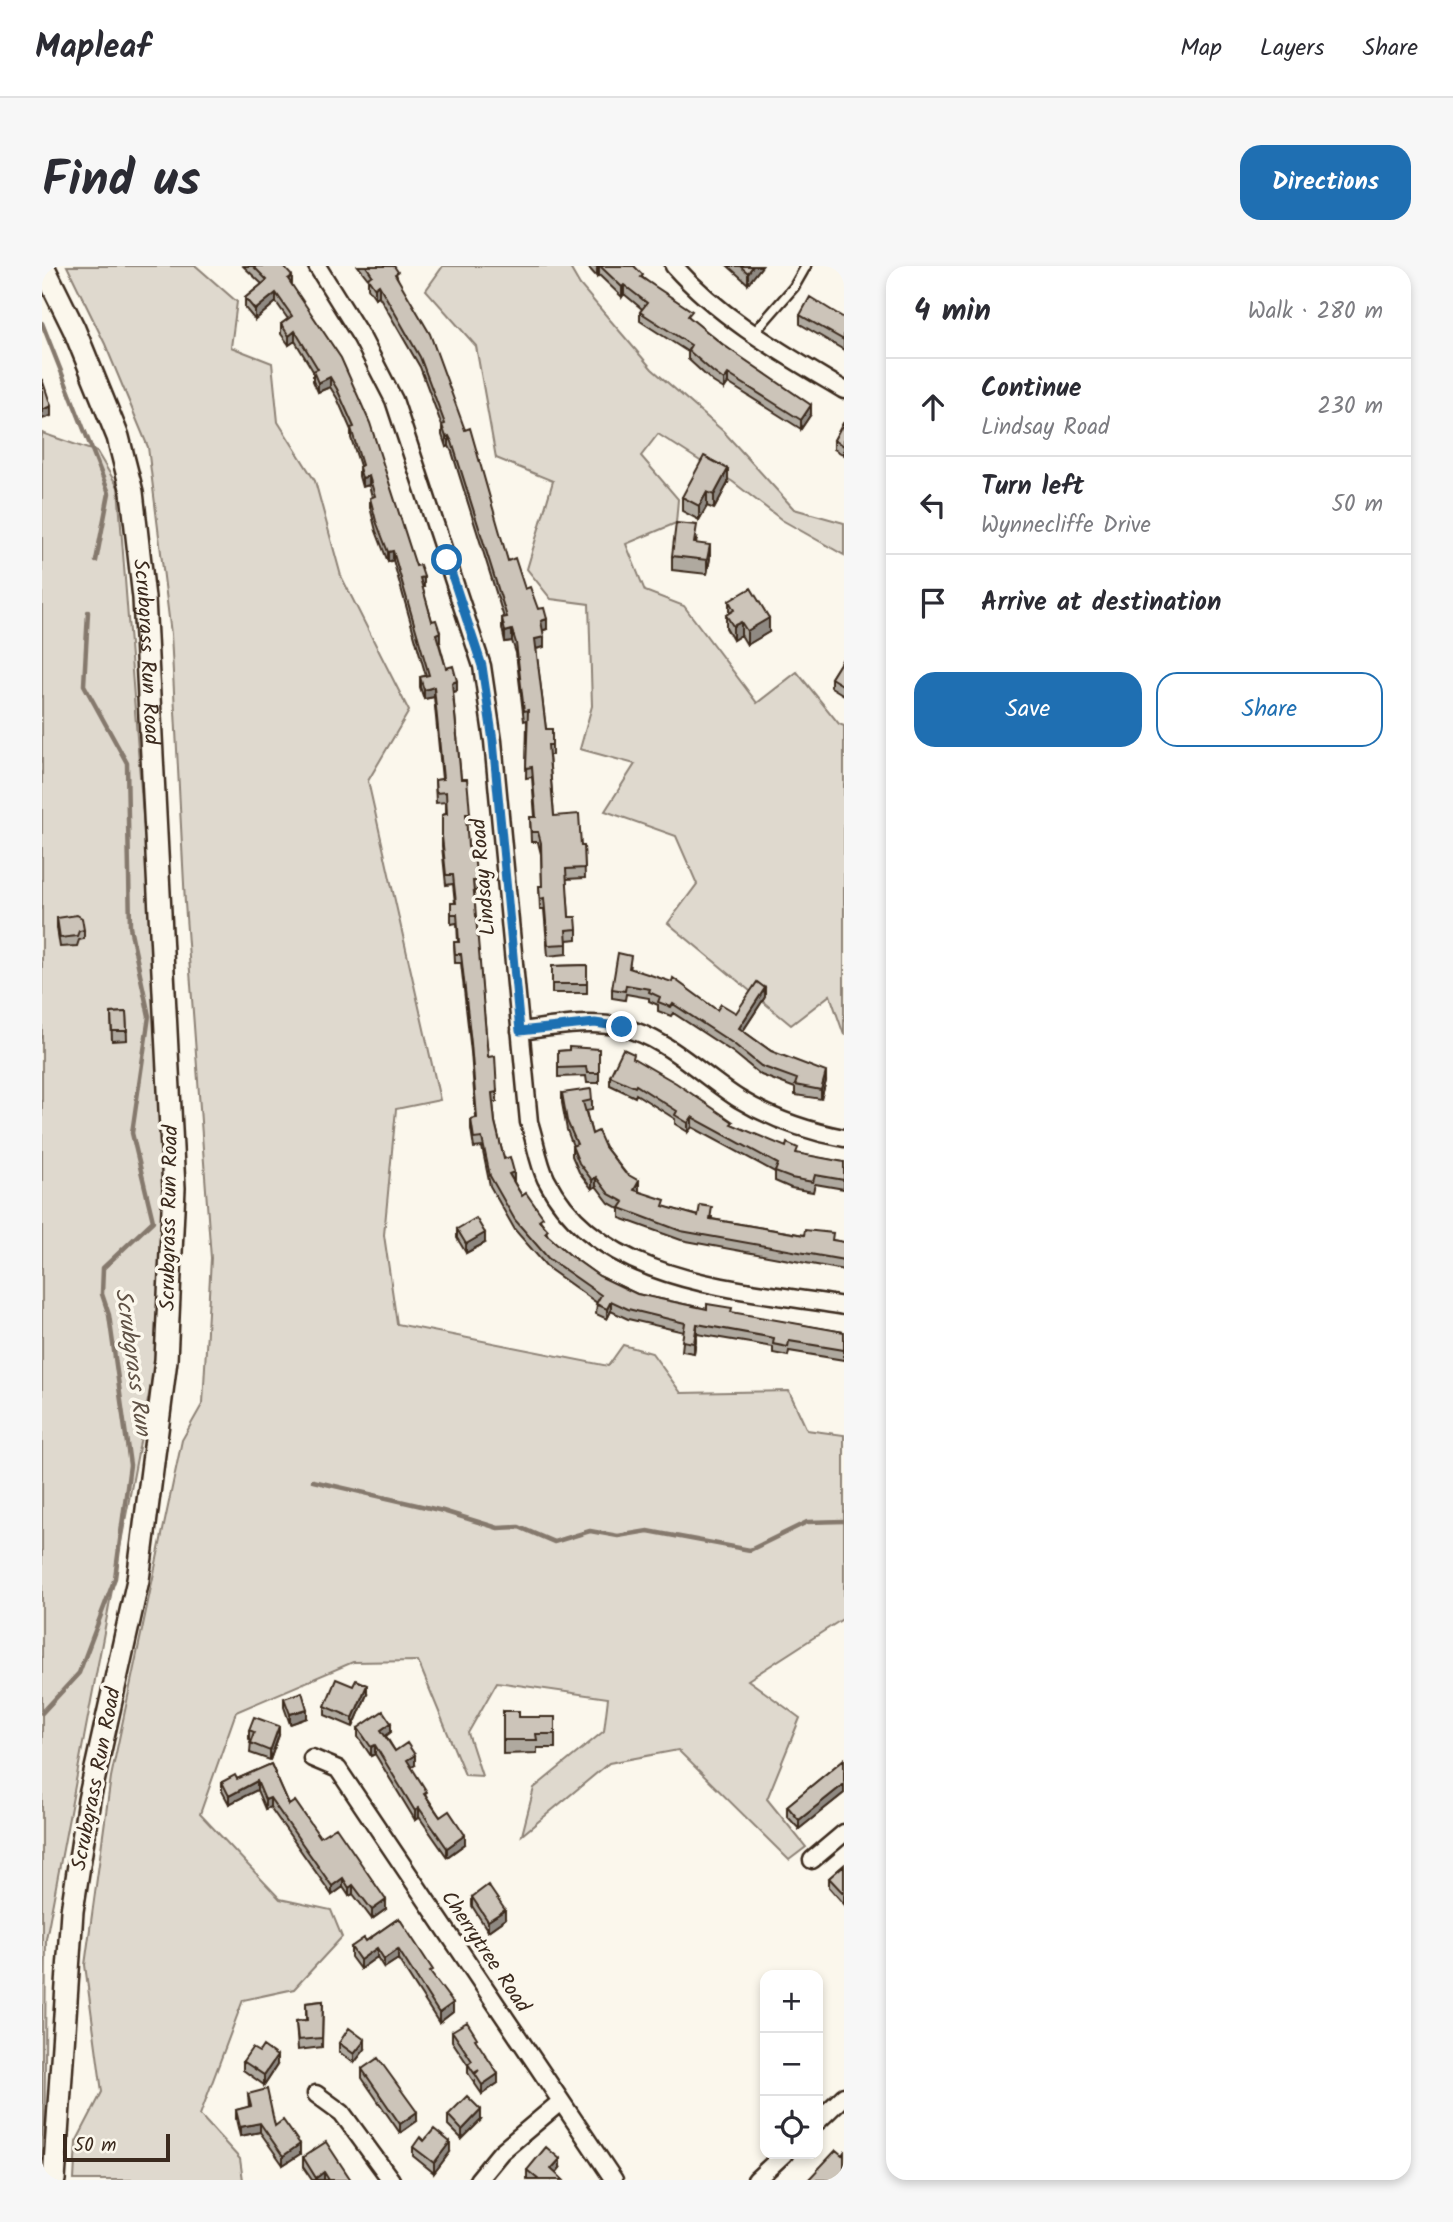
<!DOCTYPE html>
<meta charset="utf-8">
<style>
body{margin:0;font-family:Kalam,sans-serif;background:#f7f7f7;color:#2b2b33}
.controls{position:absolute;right:21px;bottom:21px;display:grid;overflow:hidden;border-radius:14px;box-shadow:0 4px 10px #0003}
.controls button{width:63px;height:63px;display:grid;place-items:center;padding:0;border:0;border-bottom:2px solid #e1e1e2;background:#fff;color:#2b2b33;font:35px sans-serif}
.scale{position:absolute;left:21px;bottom:18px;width:107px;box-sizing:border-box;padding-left:7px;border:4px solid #3b2a1e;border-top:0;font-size:19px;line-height:24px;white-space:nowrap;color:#3b2a1e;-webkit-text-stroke:5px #fbf7ec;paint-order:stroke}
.stop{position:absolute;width:21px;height:21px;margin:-16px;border:5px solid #1f6fb2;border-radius:50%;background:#fff}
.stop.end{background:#1f6fb2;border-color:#fff;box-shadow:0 2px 7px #0008}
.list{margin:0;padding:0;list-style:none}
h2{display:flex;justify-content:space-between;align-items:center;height:91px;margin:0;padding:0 28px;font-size:30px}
h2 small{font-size:23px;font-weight:400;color:#7c7c81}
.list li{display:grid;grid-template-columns:46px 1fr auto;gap:21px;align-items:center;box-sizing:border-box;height:98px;padding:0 28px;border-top:2px solid #e1e1e2}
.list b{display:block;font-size:26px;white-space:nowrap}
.list p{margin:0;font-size:23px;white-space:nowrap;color:#7c7c81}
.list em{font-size:23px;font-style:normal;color:#7c7c81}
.actions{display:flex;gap:14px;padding:21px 28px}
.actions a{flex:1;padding:16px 0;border:2px solid #1f6fb2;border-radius:21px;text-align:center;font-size:24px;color:#1f6fb2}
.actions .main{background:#1f6fb2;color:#fff}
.icon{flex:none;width:38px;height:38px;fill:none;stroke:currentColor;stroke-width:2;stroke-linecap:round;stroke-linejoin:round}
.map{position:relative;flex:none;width:802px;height:1914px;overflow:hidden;border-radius:21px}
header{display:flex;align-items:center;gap:42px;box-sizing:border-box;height:98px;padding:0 35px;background:#fff;border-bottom:2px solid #e1e1e2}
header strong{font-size:33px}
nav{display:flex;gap:38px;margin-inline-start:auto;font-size:24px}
.intro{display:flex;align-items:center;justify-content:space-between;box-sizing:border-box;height:168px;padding:0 42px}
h1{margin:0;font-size:49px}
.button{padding:18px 32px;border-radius:21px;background:#1f6fb2;color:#fff;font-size:24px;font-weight:700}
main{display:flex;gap:42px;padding:0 42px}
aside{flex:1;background:#fff;border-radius:21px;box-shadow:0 4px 10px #0003}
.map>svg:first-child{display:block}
.green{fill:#dfd9ce;stroke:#8d8276;stroke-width:2}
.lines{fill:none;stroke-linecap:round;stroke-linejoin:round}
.stream{stroke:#85796d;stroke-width:4.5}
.lane-casing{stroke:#3b2a1e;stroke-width:13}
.street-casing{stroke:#3b2a1e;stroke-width:21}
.secondary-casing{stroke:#3b2a1e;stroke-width:26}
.lane{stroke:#fbf7ec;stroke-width:8}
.street{stroke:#fbf7ec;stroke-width:16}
.secondary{stroke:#fbf7ec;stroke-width:21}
.wall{fill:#afa99f;stroke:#3b2a1e;stroke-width:2}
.shaded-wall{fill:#8f8982;stroke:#3b2a1e;stroke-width:2}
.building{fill:#ccc4b9;stroke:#3b2a1e;stroke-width:2}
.route{stroke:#1f6fb2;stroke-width:9}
.labels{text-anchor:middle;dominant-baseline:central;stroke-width:7;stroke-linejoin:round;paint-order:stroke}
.street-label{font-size:21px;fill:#3b2a1e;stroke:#fbf7ec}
.water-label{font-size:23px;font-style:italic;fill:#605246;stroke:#fbf7ec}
</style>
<header>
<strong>Mapleaf</strong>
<nav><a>Map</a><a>Layers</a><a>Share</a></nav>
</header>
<div class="intro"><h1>Find us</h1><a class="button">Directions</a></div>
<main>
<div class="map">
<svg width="802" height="1914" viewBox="0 0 802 1914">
<rect width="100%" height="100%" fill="#fbf7ec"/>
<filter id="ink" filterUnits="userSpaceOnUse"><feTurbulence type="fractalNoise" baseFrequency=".0143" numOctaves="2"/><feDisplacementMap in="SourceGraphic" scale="14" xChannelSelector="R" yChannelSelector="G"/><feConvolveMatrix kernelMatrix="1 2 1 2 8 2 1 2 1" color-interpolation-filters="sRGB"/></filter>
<g filter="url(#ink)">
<path class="green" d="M 25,0 L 154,0 L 195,36 L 189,81 L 230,97 L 236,156 L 273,215 L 299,310 L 367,445 L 326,515 L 398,834 L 354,843 L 342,969 L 355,1058 L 566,1100 L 581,1079 L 610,1087 L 639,1127 L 747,1125 L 765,1164 L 802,1169 L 802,1352 L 706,1414 L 758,1452 L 725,1533 L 764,1581 L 747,1594 L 636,1484 L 567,1497 L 480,1569 L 492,1522 L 562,1465 L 566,1432 L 455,1416 L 426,1467 L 440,1510 L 423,1509 L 376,1395 L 311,1396 L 194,1446 L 158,1548 L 238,1633 L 289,1644 L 300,1671 L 252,1723 L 201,1734 L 158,1849 L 198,1893 L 201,1914 L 32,1914 L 34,1876 L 60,1826 L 43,1699 L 69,1511 L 140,1174 L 161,1137 L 169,992 L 143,637 L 129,368 L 106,181 L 63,78 Z
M 401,0 L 527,0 L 538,19 L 610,103 L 681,165 L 752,243 L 802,257 L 802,289 L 740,254 L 691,216 L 616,168 L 599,190 L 636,233 L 634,257 L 584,278 L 603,325 L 642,340 L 715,437 L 755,406 L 797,458 L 802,460 L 802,769 L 788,729 L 749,759 L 626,657 L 655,618 L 634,570 L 563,545 L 593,498 L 538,483 L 550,440 L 547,338 L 509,333 L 485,303 L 511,215 L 454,192 L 434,80 L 384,24 Z
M 0,167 L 55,186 L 76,221 L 121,813 L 122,1049 L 4,1673 L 2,1914 L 0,1914 Z"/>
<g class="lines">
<path class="stream" d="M 0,57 L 67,227 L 54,295
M 271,1215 L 401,1245 L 456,1262 L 477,1261 L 512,1276 L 548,1265 L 576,1270 L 606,1265 L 708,1284 L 765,1256 L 802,1255
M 0,1447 L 37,1407 L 73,1312 L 88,1199 L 67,1049 L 60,1028 L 61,1002 L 111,955 L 90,867 L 107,750 L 88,661 L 85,497 L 42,419 L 46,346"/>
<g class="lane-casing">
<path id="lane" d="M 711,68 L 752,21 L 764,0"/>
</g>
<g class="street-casing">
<path id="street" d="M 275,0 L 320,72 L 352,134 L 440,400 L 451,475 L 487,856 C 493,874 496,896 504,913 C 558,1020 699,1022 802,1040
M 632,0 C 679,53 742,88 802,124
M 478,765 C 511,761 546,754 579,761 C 624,771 659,809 697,833 C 730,853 765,865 802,872
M 270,1492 L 296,1503 L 572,1914
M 770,1594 L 802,1567
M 274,1828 L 300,1847 L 349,1914
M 776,1855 L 802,1830
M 436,1914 L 459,1886 L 517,1837
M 714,1914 L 742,1888"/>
</g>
<g class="secondary-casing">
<g id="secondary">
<path id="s1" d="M 1,0 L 32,63 L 76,171 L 90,226 L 102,332 L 132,922 L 124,1094 L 96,1314 L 47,1534 L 30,1645 L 12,1914"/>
</g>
</g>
<use href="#lane" class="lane"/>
<use href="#street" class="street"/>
<use href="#secondary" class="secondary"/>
</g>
<path class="wall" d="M 201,0 L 241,0 L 374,300 L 382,321 L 380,321 L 390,355 L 398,376 L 397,376 L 404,402 L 415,425 L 411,426 L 419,513 L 428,548 L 428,558 L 424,558 L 426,581 L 435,615 L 435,625 L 431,625 L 446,791 L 455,826 L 455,836 L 451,836 L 453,856 L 462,893 L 472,916 L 480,930 L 501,958 L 506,970 L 529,990 L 557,1010 L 595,1028 L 665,1043 L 802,1066 L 802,1094 L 747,1085 L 746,1090 L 731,1087 L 731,1081 L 655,1068 L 652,1087 L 640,1085 L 642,1066 L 586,1053 L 569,1045 L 565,1053 L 554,1048 L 555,1037 L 506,1002 L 473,964 L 448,920 L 440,881 L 432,882 L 429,863 L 429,853 L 434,852 L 429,786 L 419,697 L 413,697 L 412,676 L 416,676 L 415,657 L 409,658 L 409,637 L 413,637 L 411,618 L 404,619 L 400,580 L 400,549 L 404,548 L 404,536 L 394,537 L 393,514 L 400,513 L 392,431 L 382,433 L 378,421 L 378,411 L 384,410 L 351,294 L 346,296 L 334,265 L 328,241 L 328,232 L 330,231 L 327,219 L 320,221 L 317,210 L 317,201 L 318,200 L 309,172 L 309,164 L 295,132 L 288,121 L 276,126 L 271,115 L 271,105 L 253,75 L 247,79 L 239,68 L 239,58 L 246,53 L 234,36 L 213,54 L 203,42 L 203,32 L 220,18 Z
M 316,0 L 352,0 L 356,14 L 466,295 L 496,343 L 505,363 L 501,364 L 502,381 L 494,383 L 504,463 L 510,463 L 510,489 L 507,489 L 512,550 L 539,580 L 542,580 L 543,612 L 524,613 L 527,651 L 535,663 L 535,673 L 525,674 L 525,688 L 506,690 L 502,643 L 498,643 L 497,620 L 500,620 L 499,588 L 496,576 L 489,576 L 488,551 L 493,551 L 490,511 L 484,512 L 485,454 L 482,455 L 474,387 L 470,375 L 463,376 L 460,362 L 460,352 L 462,352 L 410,186 L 407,180 L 404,181 L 400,169 L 400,160 L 378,101 L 337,30 L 333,32 L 326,22 L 326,13 Z
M 545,0 L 592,0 L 601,12 L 650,54 L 769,148 L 759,163 L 686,117 L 682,123 L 671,116 L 646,93 L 646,86 L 598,55 L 598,46 L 600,43 L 582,28 L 580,31 L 557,9 L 555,11 Z
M 686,0 L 720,0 L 706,18 Z
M 758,49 L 802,52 L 802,84 L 758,58 Z
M 802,157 L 802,189 L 792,183 L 792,174 Z
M 686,217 L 672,243 L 665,240 L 657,254 L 640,245 L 640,231 Z
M 655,273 L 654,277 L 668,292 L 665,308 L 630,304 L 630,290 Z
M 687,335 L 727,366 L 705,379 L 699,369 L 691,374 L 684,362 L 684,349 L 687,347 Z
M 802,391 L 802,429 L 789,421 L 789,412 Z
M 15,652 L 42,664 L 42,673 L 37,674 L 35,680 L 18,681 L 15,662 Z
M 545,699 L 545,727 L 510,727 L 510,700 Z
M 589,699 L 588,703 L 675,744 L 694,747 L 723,731 L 701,765 L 729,785 L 784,815 L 779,833 L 753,829 L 753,822 L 719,809 L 692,787 L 631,747 L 629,750 L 616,745 L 616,739 L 607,735 L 607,732 L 584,728 L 583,734 L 570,732 L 570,723 Z
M 84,746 L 85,774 L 70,775 L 69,747 Z
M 557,783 L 557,817 L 545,817 L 544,810 L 516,811 L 516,785 Z
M 592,793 L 691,859 L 756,888 L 802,896 L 802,923 L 773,918 L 771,926 L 749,922 L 733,915 L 733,906 L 650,861 L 646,866 L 633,858 L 633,853 L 594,828 L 593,831 L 568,819 L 568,810 Z
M 520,827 L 550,834 L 550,844 L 544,845 L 550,868 L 563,881 L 597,924 L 596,925 L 623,941 L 656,950 L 670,951 L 670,953 L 802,976 L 802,1004 L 639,974 L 578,952 L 578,943 L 567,937 L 554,920 L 550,923 L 537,906 L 530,890 L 530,880 L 531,880 L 525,864 L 520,837 Z
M 415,963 L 443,977 L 424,987 L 415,972 Z
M 325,1428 L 311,1461 L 283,1449 L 283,1440 Z
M 242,1432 L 265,1452 L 248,1458 L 242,1441 Z
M 461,1445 L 477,1451 L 513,1451 L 513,1482 L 495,1482 L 495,1487 L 461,1488 Z
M 316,1462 L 349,1466 L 344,1470 L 353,1485 L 373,1499 L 369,1501 L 385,1531 L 398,1551 L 423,1578 L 405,1591 L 377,1551 L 373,1554 L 333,1488 L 329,1490 L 316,1471 Z
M 207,1464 L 237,1469 L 228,1494 L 208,1487 L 209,1474 L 207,1473 Z
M 802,1493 L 802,1527 L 757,1563 L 745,1550 L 745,1540 Z
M 229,1498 L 247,1539 L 278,1571 L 344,1643 L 330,1653 L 311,1628 L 307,1630 L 301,1621 L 290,1629 L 228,1541 L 223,1543 L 215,1524 L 187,1538 L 180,1525 L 180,1516 L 195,1513 Z
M 802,1599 L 802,1638 L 787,1621 L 787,1612 Z
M 430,1631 L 463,1653 L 446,1665 L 430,1640 Z
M 357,1652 L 411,1746 L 397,1757 L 356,1693 L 342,1702 L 335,1691 L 318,1703 L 309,1691 L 309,1681 L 324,1675 Z
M 281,1735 L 280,1781 L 256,1784 L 254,1755 L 264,1754 L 264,1737 Z
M 410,1765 L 435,1777 L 456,1817 L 440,1828 L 433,1818 L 433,1815 L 432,1816 L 426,1807 L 426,1799 L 410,1775 Z
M 297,1777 L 323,1783 L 312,1797 L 297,1786 Z
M 201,1795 L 235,1799 L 222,1819 L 201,1804 Z
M 320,1803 L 375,1855 L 358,1867 L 320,1812 Z
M 206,1828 L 258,1888 L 241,1899 L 218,1866 L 198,1870 L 194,1853 L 194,1844 L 207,1841 Z
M 406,1849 L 439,1854 L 420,1873 L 406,1859 Z
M 382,1875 L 408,1886 L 392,1907 L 371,1890 L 371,1881 Z
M 261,1891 L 309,1914 L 270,1914 L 261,1901 Z
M 518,1902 L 514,1907 L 521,1914 L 486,1914 L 485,1913 L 485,1904 Z"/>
<path class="shaded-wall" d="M 557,0 L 557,9 L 555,11 L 555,2 Z
M 711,0 L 720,0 L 706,18 L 706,7 Z
M 250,10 L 250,19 L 246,13 Z
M 337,19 L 337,30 L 333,32 L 333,22 Z
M 582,19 L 582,28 L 580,31 L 580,21 Z
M 234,27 L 234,36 L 213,54 L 213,44 Z
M 253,65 L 253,75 L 247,79 L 247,70 Z
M 686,108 L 686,117 L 682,123 L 682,114 Z
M 288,111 L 288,121 L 276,126 L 276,117 Z
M 769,139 L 769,148 L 759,163 L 759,154 Z
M 9,140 L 9,150 L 0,153 L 0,144 Z
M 407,170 L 407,180 L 404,181 L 404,171 Z
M 686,203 L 686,217 L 672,243 L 672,229 Z
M 327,210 L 327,219 L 320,221 L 320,212 Z
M 665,226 L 665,240 L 657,254 L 657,240 Z
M 668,279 L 668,292 L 665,308 L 665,294 Z
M 351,285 L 351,294 L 346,296 L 346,286 Z
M 382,311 L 382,321 L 378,322 L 378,312 Z
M 727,352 L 727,366 L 705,379 L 705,365 Z
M 505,353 L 505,363 L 499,365 L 499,355 Z
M 699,356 L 699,369 L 691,374 L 691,360 Z
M 470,364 L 470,375 L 463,376 L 463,366 Z
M 398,366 L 398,376 L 394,377 L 394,368 Z
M 502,371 L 502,381 L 493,383 L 493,373 Z
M 415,415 L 415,425 L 410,426 L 410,417 Z
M 392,421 L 392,431 L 382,433 L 382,424 Z
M 723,722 L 723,731 L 697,771 L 697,762 Z
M 784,806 L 784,815 L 779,833 L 779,824 Z
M 650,851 L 650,861 L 646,866 L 646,857 Z
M 472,906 L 472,916 L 467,908 Z
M 554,911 L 554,920 L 550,923 L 550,914 Z
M 597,915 L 597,924 L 592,933 L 592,924 Z
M 443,967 L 443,977 L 424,987 L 424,978 Z
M 569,1035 L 569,1045 L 565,1053 L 565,1043 Z
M 655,1058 L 655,1068 L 652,1087 L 652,1077 Z
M 325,1419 L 325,1428 L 311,1461 L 311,1452 Z
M 265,1443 L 265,1452 L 248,1458 L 248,1448 Z
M 349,1457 L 349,1466 L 339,1473 L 339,1464 Z
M 237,1460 L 237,1469 L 228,1494 L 228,1485 Z
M 333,1479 L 333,1488 L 329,1490 L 329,1481 Z
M 373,1489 L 373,1499 L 365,1504 L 365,1494 Z
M 215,1515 L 215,1524 L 187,1538 L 187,1530 Z
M 802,1518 L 802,1527 L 757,1563 L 757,1554 Z
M 228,1532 L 228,1541 L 223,1543 L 223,1534 Z
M 377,1542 L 377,1551 L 373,1554 L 373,1545 Z
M 423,1569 L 423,1578 L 405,1591 L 405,1582 Z
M 301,1612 L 301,1621 L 290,1629 L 290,1620 Z
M 311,1619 L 311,1628 L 307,1630 L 307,1622 Z
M 344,1634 L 344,1643 L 330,1653 L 330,1644 Z
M 463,1644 L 463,1653 L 446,1665 L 446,1655 Z
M 335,1682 L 335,1691 L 318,1703 L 318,1694 Z
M 356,1683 L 356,1693 L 342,1702 L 342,1693 Z
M 411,1737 L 411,1746 L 397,1757 L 397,1747 Z
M 323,1774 L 323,1783 L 312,1797 L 312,1788 Z
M 235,1790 L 235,1799 L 222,1819 L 222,1809 Z
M 456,1808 L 456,1817 L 440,1828 L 440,1819 Z
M 439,1844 L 439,1854 L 420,1873 L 420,1864 Z
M 375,1846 L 375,1855 L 358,1867 L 358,1858 Z
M 218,1857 L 218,1866 L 198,1870 L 198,1861 Z
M 408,1876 L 408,1886 L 392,1907 L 392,1897 Z
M 258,1878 L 258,1888 L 241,1899 L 241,1890 Z
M 518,1893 L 518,1902 L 509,1913 L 509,1903 Z
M 282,1906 L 282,1914 L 274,1914 L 274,1912 Z"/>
<path class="building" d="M 211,0 L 241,0 L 250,10 L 246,13 L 299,92 L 328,157 L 374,300 L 378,299 L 382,311 L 378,312 L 390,355 L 394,354 L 398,366 L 394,368 L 404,402 L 411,400 L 415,415 L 410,417 L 419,513 L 425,513 L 427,535 L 428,548 L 424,548 L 426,581 L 431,581 L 435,615 L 431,615 L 446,791 L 453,790 L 455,826 L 450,827 L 453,856 L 462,893 L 468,891 L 472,906 L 467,908 L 480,930 L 484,927 L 501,951 L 497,954 L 506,964 L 503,967 L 529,990 L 557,1010 L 595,1028 L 665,1043 L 665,1038 L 690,1042 L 689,1046 L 802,1066 L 802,1084 L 747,1075 L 746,1081 L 731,1078 L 732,1072 L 655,1058 L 652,1077 L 640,1075 L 643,1057 L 586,1043 L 569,1035 L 565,1043 L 554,1038 L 559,1029 L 506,992 L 473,954 L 448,910 L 440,872 L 432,873 L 429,853 L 435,852 L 429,777 L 419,688 L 413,688 L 412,676 L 417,676 L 415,648 L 409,648 L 409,637 L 414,637 L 411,609 L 404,609 L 400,570 L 400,549 L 405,548 L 404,526 L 394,527 L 393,514 L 401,513 L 392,421 L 382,424 L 378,411 L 387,409 L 351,285 L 346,286 L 334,255 L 328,232 L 333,230 L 327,210 L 320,212 L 317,201 L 320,199 L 309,162 L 312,161 L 295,123 L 288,111 L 276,117 L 271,105 L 276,103 L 253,65 L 247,70 L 239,58 L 250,50 L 234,27 L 213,44 L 203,32 L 225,14 Z
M 324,0 L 352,0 L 356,6 L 353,8 L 388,68 L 423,164 L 428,162 L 466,295 L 473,292 L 483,323 L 488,321 L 496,343 L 502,342 L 505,353 L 499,355 L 502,371 L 493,373 L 504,463 L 510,463 L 510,479 L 506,479 L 512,550 L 537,548 L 539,580 L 542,580 L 543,602 L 524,603 L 527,651 L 534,651 L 535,663 L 524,664 L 525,678 L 506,679 L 502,632 L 498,633 L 497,620 L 500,620 L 499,577 L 496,566 L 489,566 L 488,551 L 494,551 L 490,501 L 484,502 L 486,444 L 482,445 L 474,377 L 470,364 L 463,366 L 460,352 L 465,351 L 410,176 L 407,170 L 404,171 L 400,159 L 403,158 L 378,91 L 337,19 L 333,22 L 326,12 L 330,9 Z
M 558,0 L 592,0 L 601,9 L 599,11 L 650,45 L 646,50 L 680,78 L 769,139 L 759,154 L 686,108 L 682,114 L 671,106 L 646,84 L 649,79 L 598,46 L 605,37 L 582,19 L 580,21 Z
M 698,0 L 711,0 L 706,7 Z
M 768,31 L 802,52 L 802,74 L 758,49 Z
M 0,113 L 9,140 L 0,144 Z
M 801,157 L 802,157 L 802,180 L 792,174 Z
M 662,190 L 686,203 L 672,229 L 665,226 L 657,240 L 640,231 Z
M 634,257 L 655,259 L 652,277 L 668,279 L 665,294 L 630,290 Z
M 709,322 L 727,352 L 705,365 L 699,356 L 691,360 L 684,349 L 692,344 L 687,335 Z
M 802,391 L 802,420 L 789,412 Z
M 35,649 L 40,652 L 42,664 L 37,665 L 35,670 L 18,672 L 15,652 Z
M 576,687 L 589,690 L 587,702 L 630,716 L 631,712 L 675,744 L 679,738 L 694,747 L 715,716 L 723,722 L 697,762 L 729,785 L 784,806 L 779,824 L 753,819 L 755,813 L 719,800 L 692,778 L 631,738 L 629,741 L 616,736 L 618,731 L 607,726 L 608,723 L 584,719 L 583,725 L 570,723 Z
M 545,699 L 545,718 L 510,718 L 510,700 Z
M 84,746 L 85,765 L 70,765 L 69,747 Z
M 527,781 L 557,783 L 557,807 L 545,807 L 544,801 L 516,802 L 516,785 L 527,784 Z
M 581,783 L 592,788 L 591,792 L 634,817 L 691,856 L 689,858 L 744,881 L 745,877 L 756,882 L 754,887 L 802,896 L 802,914 L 773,909 L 771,916 L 749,912 L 733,906 L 736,898 L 650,851 L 646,857 L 633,849 L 635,845 L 594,819 L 593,821 L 568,810 Z
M 549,823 L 550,834 L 541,836 L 550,868 L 556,865 L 563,881 L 583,907 L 597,915 L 592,924 L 623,934 L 621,940 L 656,950 L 658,939 L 670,941 L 668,953 L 762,969 L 763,964 L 791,967 L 790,974 L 802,976 L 802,994 L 639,965 L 578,942 L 582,936 L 567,928 L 554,911 L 550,914 L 537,897 L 530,880 L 535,878 L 525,855 L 520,827 Z
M 434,952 L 443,967 L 424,978 L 415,963 Z
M 294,1413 L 311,1420 L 314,1414 L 325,1419 L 311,1452 L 283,1440 Z
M 260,1426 L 265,1443 L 248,1448 L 242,1432 Z
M 341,1445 L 349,1457 L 339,1464 L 353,1485 L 365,1477 L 373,1489 L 365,1494 L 385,1526 L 382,1528 L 398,1551 L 407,1545 L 423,1569 L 405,1582 L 377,1542 L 373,1545 L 333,1479 L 329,1481 L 316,1462 Z
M 461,1445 L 477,1445 L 477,1451 L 513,1451 L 513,1468 L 494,1468 L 495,1474 L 461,1474 Z
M 212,1451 L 237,1460 L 228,1485 L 208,1477 L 212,1466 L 207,1464 Z
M 802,1493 L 802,1518 L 757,1554 L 745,1540 Z
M 229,1498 L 247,1539 L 253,1535 L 278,1571 L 294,1561 L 344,1634 L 330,1644 L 311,1619 L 307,1622 L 301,1612 L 290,1620 L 228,1532 L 223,1534 L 215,1515 L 187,1530 L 180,1516 L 193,1509 L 195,1513 Z
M 802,1599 L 802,1628 L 787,1612 Z
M 446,1619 L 463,1644 L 446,1655 L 430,1631 Z
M 357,1652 L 391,1704 L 388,1706 L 411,1737 L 397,1747 L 356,1683 L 342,1693 L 335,1682 L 318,1694 L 309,1681 L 322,1672 L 324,1675 Z
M 281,1735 L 280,1772 L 256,1774 L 254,1755 L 265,1754 L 264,1737 Z
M 425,1756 L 435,1772 L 433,1773 L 456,1808 L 440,1819 L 433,1808 L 437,1804 L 432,1807 L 426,1798 L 430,1795 L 410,1765 Z
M 307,1762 L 323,1774 L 312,1788 L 297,1777 Z
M 221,1780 L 235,1790 L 222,1809 L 201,1795 L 210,1782 L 217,1786 Z
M 336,1792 L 375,1846 L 358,1858 L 320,1803 Z
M 225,1823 L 233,1860 L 241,1854 L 258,1878 L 241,1890 L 218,1857 L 198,1861 L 194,1844 L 209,1840 L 206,1828 Z
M 425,1830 L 439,1844 L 420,1864 L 406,1849 Z
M 392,1863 L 408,1876 L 392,1897 L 371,1881 L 378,1871 L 382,1875 Z
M 284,1876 L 309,1914 L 287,1914 L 282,1906 L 274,1912 L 261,1891 Z
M 504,1881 L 518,1893 L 509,1903 L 521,1914 L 497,1914 L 485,1904 Z
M 794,1884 L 800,1889 L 802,1886 L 802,1910 L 801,1910 L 797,1914 L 766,1914 Z"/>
</g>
<g class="lines" filter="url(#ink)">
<path class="route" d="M 405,294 L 440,400 L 451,475 L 478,765 L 553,757 L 580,761"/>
</g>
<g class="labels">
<g class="street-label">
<text stroke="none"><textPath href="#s1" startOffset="404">Scrubgrass Run Road</textPath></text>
<text transform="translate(442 611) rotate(-95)">Lindsay Road</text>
<text transform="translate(128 952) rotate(-89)">Scrubgrass Run Road</text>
<text transform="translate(55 1513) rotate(-79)">Scrubgrass Run Road</text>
<text transform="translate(443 1686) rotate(56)">Cherrytree Road</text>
</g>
<g class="water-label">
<text transform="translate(90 1096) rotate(82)">Scrubgrass Run</text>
</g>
</g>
</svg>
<div class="controls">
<button>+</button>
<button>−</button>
<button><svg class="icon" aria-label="locate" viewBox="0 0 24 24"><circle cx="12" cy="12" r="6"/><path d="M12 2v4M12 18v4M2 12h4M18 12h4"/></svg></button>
</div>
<div class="scale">50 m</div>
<div class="stop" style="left:405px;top:294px"></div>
<div class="stop end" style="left:580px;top:761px"></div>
</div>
<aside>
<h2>4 min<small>Walk · 280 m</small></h2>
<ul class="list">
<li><svg class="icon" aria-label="ahead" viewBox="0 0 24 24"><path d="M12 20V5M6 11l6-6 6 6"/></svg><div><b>Continue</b><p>Lindsay Road</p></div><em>230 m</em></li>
<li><svg class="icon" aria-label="left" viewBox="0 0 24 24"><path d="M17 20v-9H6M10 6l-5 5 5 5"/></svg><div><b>Turn left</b><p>Wynnecliffe Drive</p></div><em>50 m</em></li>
<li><svg class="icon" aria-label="arrive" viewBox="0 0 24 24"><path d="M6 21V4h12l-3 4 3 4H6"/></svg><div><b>Arrive at destination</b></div></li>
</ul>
<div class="actions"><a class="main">Save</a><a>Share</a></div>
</aside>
</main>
